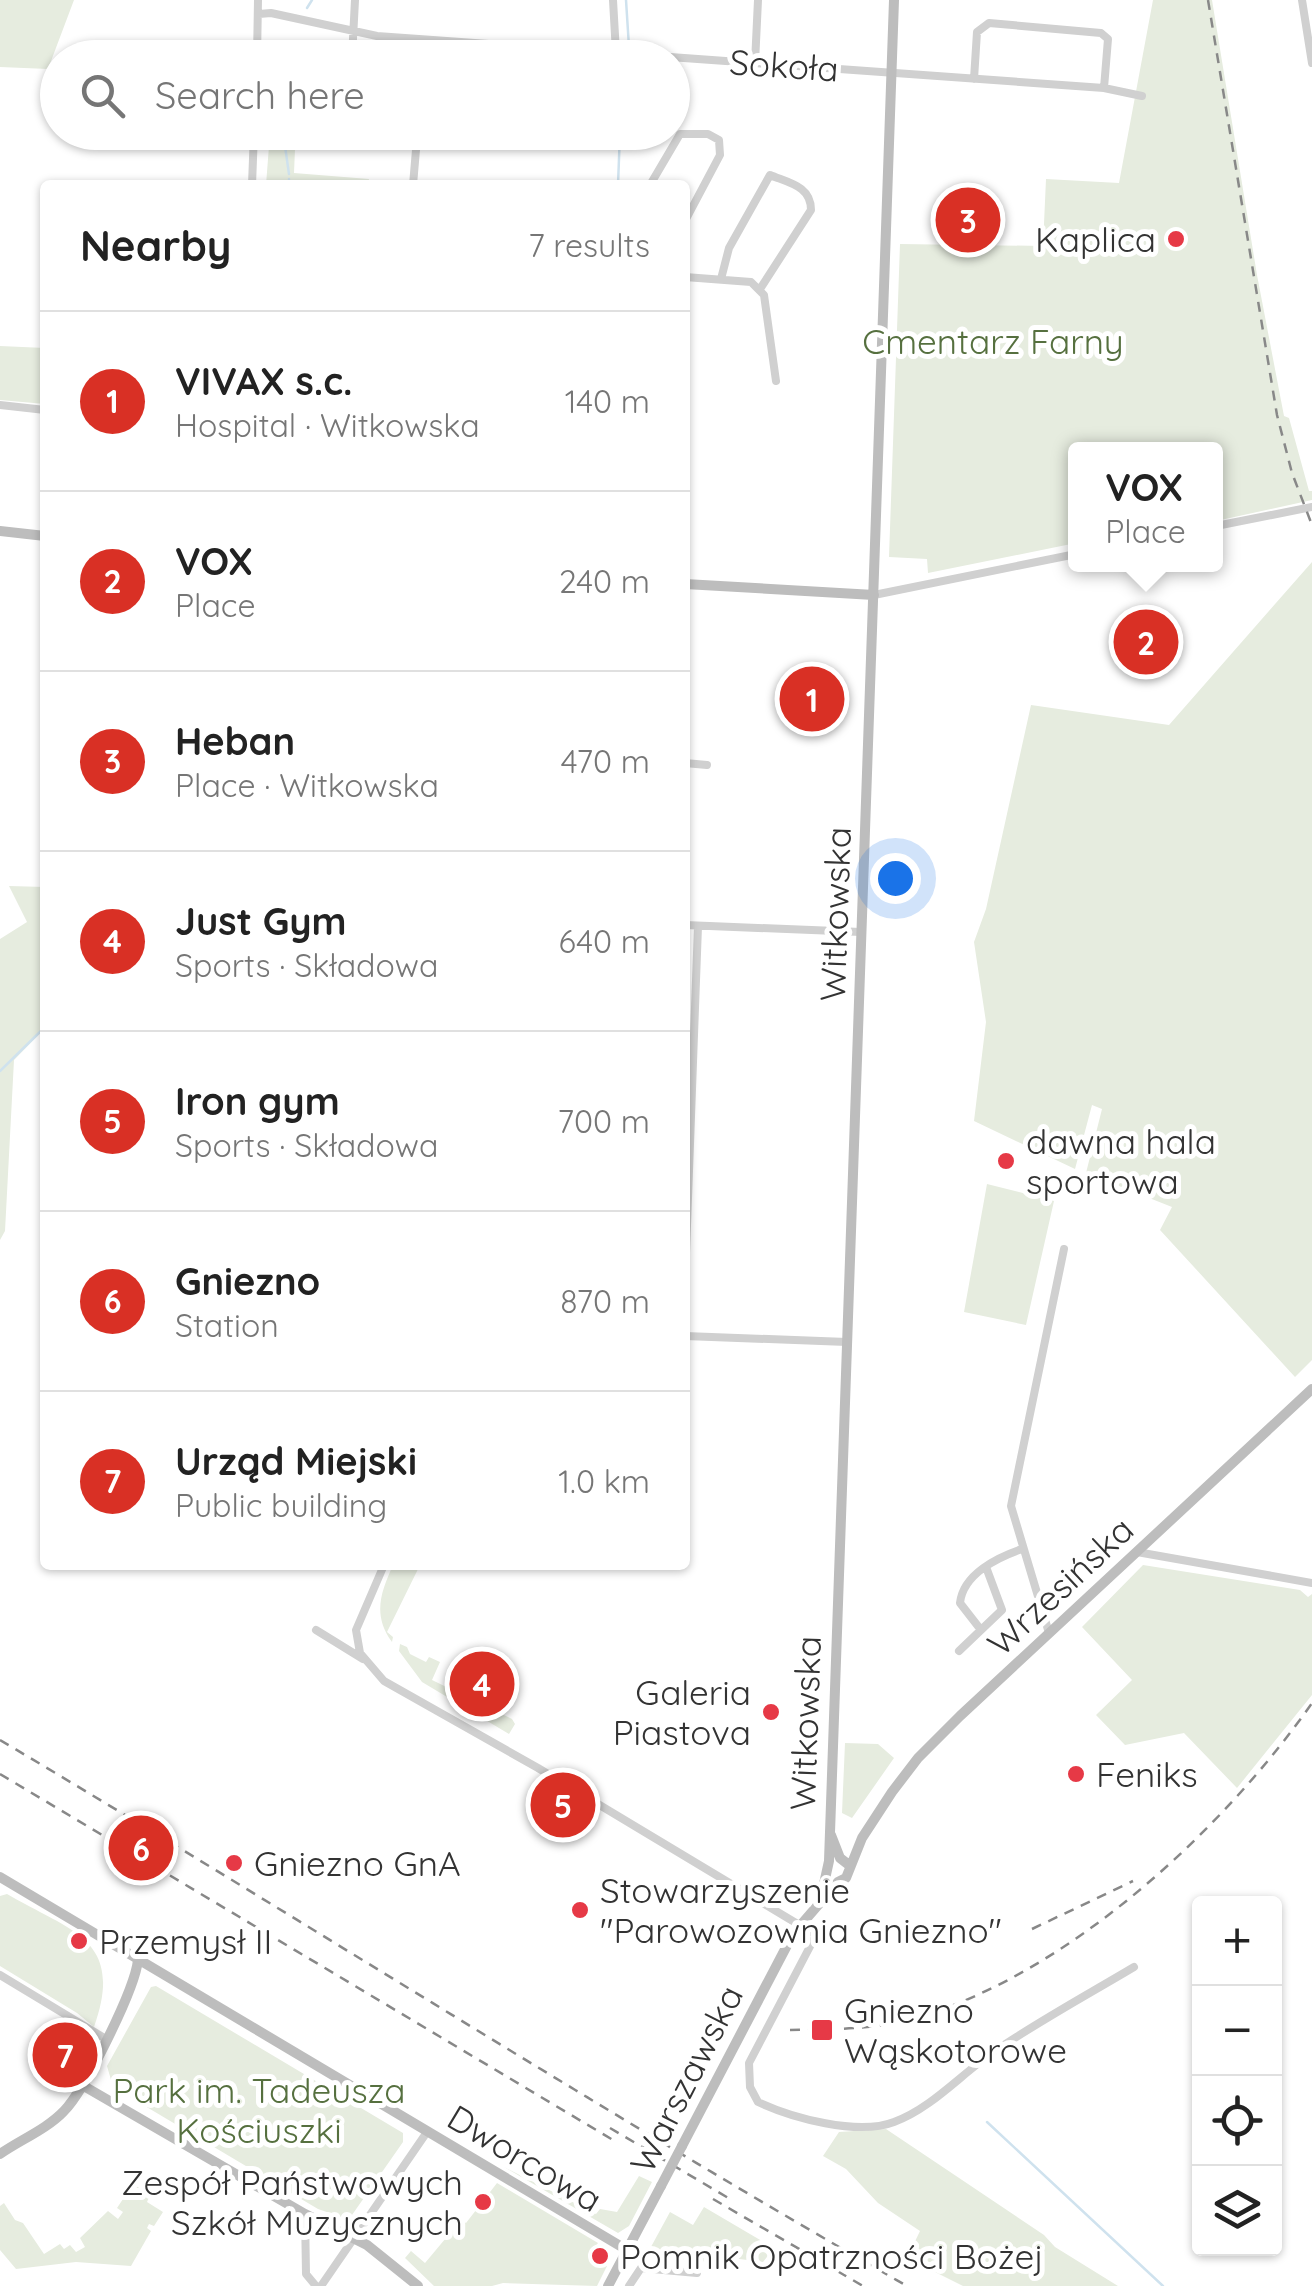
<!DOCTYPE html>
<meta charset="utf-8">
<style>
body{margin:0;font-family:Quicksand,sans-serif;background:#f6f6f6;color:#222}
.controls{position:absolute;right:30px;bottom:30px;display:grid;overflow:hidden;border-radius:10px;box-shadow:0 2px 8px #0004}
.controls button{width:90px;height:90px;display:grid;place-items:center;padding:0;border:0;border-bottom:2px solid #e0e0e0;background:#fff;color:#222;font:50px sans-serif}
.you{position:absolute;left:895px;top:878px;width:35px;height:35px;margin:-25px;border:8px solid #fff;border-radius:50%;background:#1a73e8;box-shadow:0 0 0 15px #1a73e833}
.badge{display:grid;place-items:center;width:65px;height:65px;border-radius:50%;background:#d93025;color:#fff;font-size:32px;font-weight:700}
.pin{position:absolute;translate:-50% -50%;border:5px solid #fff;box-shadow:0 2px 10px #0006}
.popup{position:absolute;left:1068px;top:442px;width:155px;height:130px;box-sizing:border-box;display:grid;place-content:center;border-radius:10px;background:#fff;filter:drop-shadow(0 2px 8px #0005);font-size:32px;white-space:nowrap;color:#767676}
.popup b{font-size:38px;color:#222}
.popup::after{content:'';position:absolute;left:50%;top:100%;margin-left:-20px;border:20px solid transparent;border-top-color:#fff}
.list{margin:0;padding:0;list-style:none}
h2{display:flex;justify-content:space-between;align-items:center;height:130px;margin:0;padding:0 40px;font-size:42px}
h2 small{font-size:32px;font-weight:400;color:#767676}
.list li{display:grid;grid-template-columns:65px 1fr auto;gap:30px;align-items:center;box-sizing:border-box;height:180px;padding:0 40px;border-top:2px solid #e0e0e0}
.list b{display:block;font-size:38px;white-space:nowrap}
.list p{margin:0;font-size:32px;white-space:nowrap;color:#767676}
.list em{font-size:32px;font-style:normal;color:#767676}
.icon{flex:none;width:55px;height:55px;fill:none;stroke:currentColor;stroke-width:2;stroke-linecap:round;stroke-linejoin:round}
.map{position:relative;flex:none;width:1312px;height:2286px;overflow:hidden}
.search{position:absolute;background:#fff;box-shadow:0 2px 8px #0004;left:40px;top:40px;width:650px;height:110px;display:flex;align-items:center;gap:25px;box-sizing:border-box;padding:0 35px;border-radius:55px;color:#767676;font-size:38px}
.panel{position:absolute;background:#fff;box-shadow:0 2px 8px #0004;left:40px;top:180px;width:650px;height:1390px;border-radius:10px}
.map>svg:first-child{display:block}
.green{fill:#e6ecdf}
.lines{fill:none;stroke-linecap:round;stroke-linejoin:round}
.stream{stroke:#cfe2ee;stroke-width:2.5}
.street{stroke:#d0d0d0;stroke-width:8}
.secondary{stroke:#bdbdbd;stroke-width:10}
.rail{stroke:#888;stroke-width:2.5;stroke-dasharray:10 8;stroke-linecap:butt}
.secondary-bridge{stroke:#bdbdbd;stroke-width:10}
.poi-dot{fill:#e63946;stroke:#fff;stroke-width:4}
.labels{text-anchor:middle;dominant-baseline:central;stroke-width:10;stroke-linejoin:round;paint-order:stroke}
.street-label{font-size:35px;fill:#333;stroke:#fff}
.poi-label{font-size:35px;fill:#333;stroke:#fff;text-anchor:start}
.park-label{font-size:35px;fill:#56703f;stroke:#fff}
</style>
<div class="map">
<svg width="1312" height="2286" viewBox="0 0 1312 2286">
<rect width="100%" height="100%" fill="#fff"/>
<path class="green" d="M 0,0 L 74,0 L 48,69 L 0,67 Z
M 1153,0 L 1212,0 L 1257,275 L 1284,416 L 1289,418 L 1309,491 L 1312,491 L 1312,500 L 1216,521 L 1216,450 L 1076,450 L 1076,543 L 928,573 L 927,559 L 889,557 L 900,244 L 1043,246 L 1046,179 L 1119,183 Z
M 270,133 L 288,133 L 295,149 L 294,173 L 369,179 L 368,185 L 266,185 Z
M 0,346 L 45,348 L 45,404 L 0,400 Z
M 1312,562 L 1312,1360 L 1295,1377 L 1160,1230 L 1172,1207 L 1086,1173 L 1102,1109 L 1092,1105 L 1075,1169 L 974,1121 L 986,1022 L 974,942 L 986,909 L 1031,705 L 1169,725 Z
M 9,886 L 45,887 L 45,1028 L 14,1060 L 5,1231 L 0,1240 L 0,939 L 27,922 Z
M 987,1184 L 1054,1201 L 1026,1325 L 964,1312 Z
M 393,1565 L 420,1565 L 387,1632 L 393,1637 L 392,1642 C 372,1615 381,1592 393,1565 Z
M 1143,1565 L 1300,1590 L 1308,1597 L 1312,1594 L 1312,1695 L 1237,1788 L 1184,1733 L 1125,1745 L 1096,1715 L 1132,1680 L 1082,1627 Z
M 400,1644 L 407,1647 L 410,1654 L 426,1662 L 429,1657 L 440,1662 L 432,1680 L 512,1719 L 515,1724 L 509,1734 L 422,1682 L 399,1651 Z
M 845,1743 L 878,1744 L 894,1758 L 852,1818 L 842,1813 Z
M 7,1894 C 72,1932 125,1939 94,2027 L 77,2013 L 0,1966 L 0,1896 Z
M 156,1986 L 403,2133 L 403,2142 L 352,2215 L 344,2218 L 318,2209 L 113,2087 L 107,2066 L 151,1987 Z
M 886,2129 L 1044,2235 L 1055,2247 L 1118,2286 L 963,2286 L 907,2258 L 920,2231 L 878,2203 L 846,2169 L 823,2156 L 839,2132 Z
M 504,2167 L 596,2214 L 600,2209 L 617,2212 L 639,2176 L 652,2182 L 629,2226 L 618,2233 Z
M 497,2183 L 598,2243 L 591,2252 L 597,2265 L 607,2266 L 597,2286 L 503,2283 L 492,2286 L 434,2286 L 405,2258 L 411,2251 L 425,2263 L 461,2220 L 466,2223 Z
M 133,2184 L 150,2195 L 147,2202 L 163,2212 L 154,2226 L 149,2224 L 147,2228 L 151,2231 L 131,2266 L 76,2262 L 16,2269 L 0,2250 L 0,2206 L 4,2203 L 15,2220 L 23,2223 L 44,2254 L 60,2244 L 64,2249 L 70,2245 L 76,2252 L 85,2247 L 80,2238 L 108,2211 L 118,2219 L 123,2212 L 117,2208 Z
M 704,2207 L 774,2248 L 763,2262 L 708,2255 L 703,2262 L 646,2256 L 670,2212 L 693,2225 Z"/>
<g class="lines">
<path class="stream" d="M 626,0 L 629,47
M 307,8 L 312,0
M 283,132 L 289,174
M 289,179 L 289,185
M 618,185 L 620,132
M 0,1071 L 45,1027
M 987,2122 L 1163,2286"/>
<path class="street" d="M 613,0 L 616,53
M 1302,0 L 1312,63
M 259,14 L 271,13 L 377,36 L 1104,88 L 1142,96
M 257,58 L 258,0
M 352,58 L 355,0
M 755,63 L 758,0
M 974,79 L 977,32 L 989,23 L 1101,33 L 1108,39 L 1104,88
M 413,132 L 417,138 L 413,185
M 252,185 L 254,132
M 650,185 L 680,134 L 708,134 L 719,140 L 720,155 L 685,221
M 685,277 L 751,282 L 764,295 L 776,381
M 721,279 L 729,248 L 770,175 C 789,183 811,186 811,210 L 760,289
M 0,405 L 45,410
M 1216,526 L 1312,507
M 874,595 L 1076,554
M 685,763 L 707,765
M 685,925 L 861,932
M 685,1280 L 698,926
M 685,1336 L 847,1342
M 1137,1552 L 1312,1583
M 384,1565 L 356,1630 L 360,1653 L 384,1681 L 538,1768 L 816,1935 L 749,2063 L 750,2087 L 758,2102 C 792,2118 858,2136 894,2122 C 932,2108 961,2074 995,2051 C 1039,2021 1087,1995 1134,1967
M 986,1567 L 1002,1610 L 981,1630 L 960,1603 C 963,1574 998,1557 1022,1549
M 316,1630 L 363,1659
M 1049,1633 L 1011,1506 L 1064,1249
M 959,1651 L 981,1630
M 0,1975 L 106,2039
M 305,2214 L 306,2274 L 316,2286
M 321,2286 L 427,2132
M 629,2286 L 641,2268 L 697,2273"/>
<path class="secondary" d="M 0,531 L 45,536
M 685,584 L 874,595
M 831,1835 L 840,1858 L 849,1865
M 0,1877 L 627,2250
M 820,1902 L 829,1861 L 894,0
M 82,2085 L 305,2214 L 367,2245 L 418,2286
M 682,2146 L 793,1934 L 838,1882 L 846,1878 L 862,1838 L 892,1792 L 918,1758 L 960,1716 L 1312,1389
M 0,2154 C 20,2140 47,2129 64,2111 C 85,2090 135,1989 138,1960
M 608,2286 L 661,2186"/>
<path class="rail" d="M 1208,0 L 1277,415 L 1292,473 L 1312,525
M 0,1740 C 303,1920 600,2111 907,2286
M 0,1774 L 618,2143
M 1032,1929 L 1133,1881
M 790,2030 C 833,2029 877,2030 919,2017 C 1070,1972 1223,1830 1312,1703
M 610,2128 L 730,2199
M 713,2199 L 863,2286"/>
<path class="secondary-bridge" d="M 661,2186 L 682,2146"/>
</g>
<g class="poi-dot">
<circle cx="1176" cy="239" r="10"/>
<circle cx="1006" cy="1161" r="10"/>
<circle cx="771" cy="1712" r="10"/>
<circle cx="1076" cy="1774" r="10"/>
<circle cx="234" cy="1863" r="10"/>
<circle cx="580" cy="1910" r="10"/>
<circle cx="79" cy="1941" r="10"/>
<rect x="810" y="2018" width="24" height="24" rx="5"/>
<circle cx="483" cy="2202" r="10"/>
<circle cx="600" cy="2256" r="10"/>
</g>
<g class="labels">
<g class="street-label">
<text transform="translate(784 65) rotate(4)">Sokoła</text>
<text transform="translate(835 914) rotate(-88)">Witkowska</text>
<text transform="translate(1060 1586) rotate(-43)">Wrzesińska</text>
<text transform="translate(805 1723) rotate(-88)">Witkowska</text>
<text transform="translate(686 2079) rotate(-63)">Warszawska</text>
<text transform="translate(525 2158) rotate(31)">Dworcowa</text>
</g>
<g class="poi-label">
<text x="1156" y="239" text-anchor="end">Kaplica</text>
<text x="1026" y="1141">dawna hala<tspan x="1026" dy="40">sportowa</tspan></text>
<text x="751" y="1692" text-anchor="end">Galeria<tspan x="751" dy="40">Piastova</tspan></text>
<text x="1096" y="1774">Feniks</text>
<text x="254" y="1863">Gniezno GnA</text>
<text x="600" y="1890">Stowarzyszenie<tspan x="600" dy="40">"Parowozownia Gniezno"</tspan></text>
<text x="99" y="1941">Przemysł II</text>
<text x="844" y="2010">Gniezno<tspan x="844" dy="40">Wąskotorowe</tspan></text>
<text x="463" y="2182" text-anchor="end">Zespół Państwowych<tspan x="463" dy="40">Szkół Muzycznych</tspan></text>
<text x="620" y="2256">Pomnik Opatrzności Bożej</text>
</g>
<g class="park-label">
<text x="993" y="341">Cmentarz Farny</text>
<text x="259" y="2090">Park im. Tadeusza<tspan x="259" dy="40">Kościuszki</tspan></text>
</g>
</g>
</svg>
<div class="controls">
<button>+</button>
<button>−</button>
<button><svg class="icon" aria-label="locate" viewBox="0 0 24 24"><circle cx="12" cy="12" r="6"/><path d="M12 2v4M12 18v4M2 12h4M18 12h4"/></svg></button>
<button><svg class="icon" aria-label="layers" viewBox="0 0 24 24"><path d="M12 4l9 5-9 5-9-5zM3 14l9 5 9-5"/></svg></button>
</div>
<div class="you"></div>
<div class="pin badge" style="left:812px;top:699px">1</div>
<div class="pin badge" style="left:1146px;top:642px">2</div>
<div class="popup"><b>VOX</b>Place</div>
<div class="pin badge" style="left:968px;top:220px">3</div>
<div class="pin badge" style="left:482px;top:1684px">4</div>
<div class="pin badge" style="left:563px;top:1805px">5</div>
<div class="pin badge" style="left:141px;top:1848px">6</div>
<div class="pin badge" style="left:65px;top:2055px">7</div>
<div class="search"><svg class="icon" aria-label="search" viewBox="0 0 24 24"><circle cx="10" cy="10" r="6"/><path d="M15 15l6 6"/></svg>Search here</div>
<section class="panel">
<h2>Nearby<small>7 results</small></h2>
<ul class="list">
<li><span class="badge">1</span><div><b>VIVAX s.c.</b><p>Hospital · Witkowska</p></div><em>140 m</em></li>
<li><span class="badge">2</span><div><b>VOX</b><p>Place</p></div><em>240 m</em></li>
<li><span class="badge">3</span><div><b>Heban</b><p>Place · Witkowska</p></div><em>470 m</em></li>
<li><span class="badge">4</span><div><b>Just Gym</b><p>Sports · Składowa</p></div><em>640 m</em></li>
<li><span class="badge">5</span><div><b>Iron gym</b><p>Sports · Składowa</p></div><em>700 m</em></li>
<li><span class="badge">6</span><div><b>Gniezno</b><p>Station</p></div><em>870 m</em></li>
<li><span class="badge">7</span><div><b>Urząd Miejski</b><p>Public building</p></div><em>1.0 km</em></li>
</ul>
</section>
</div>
